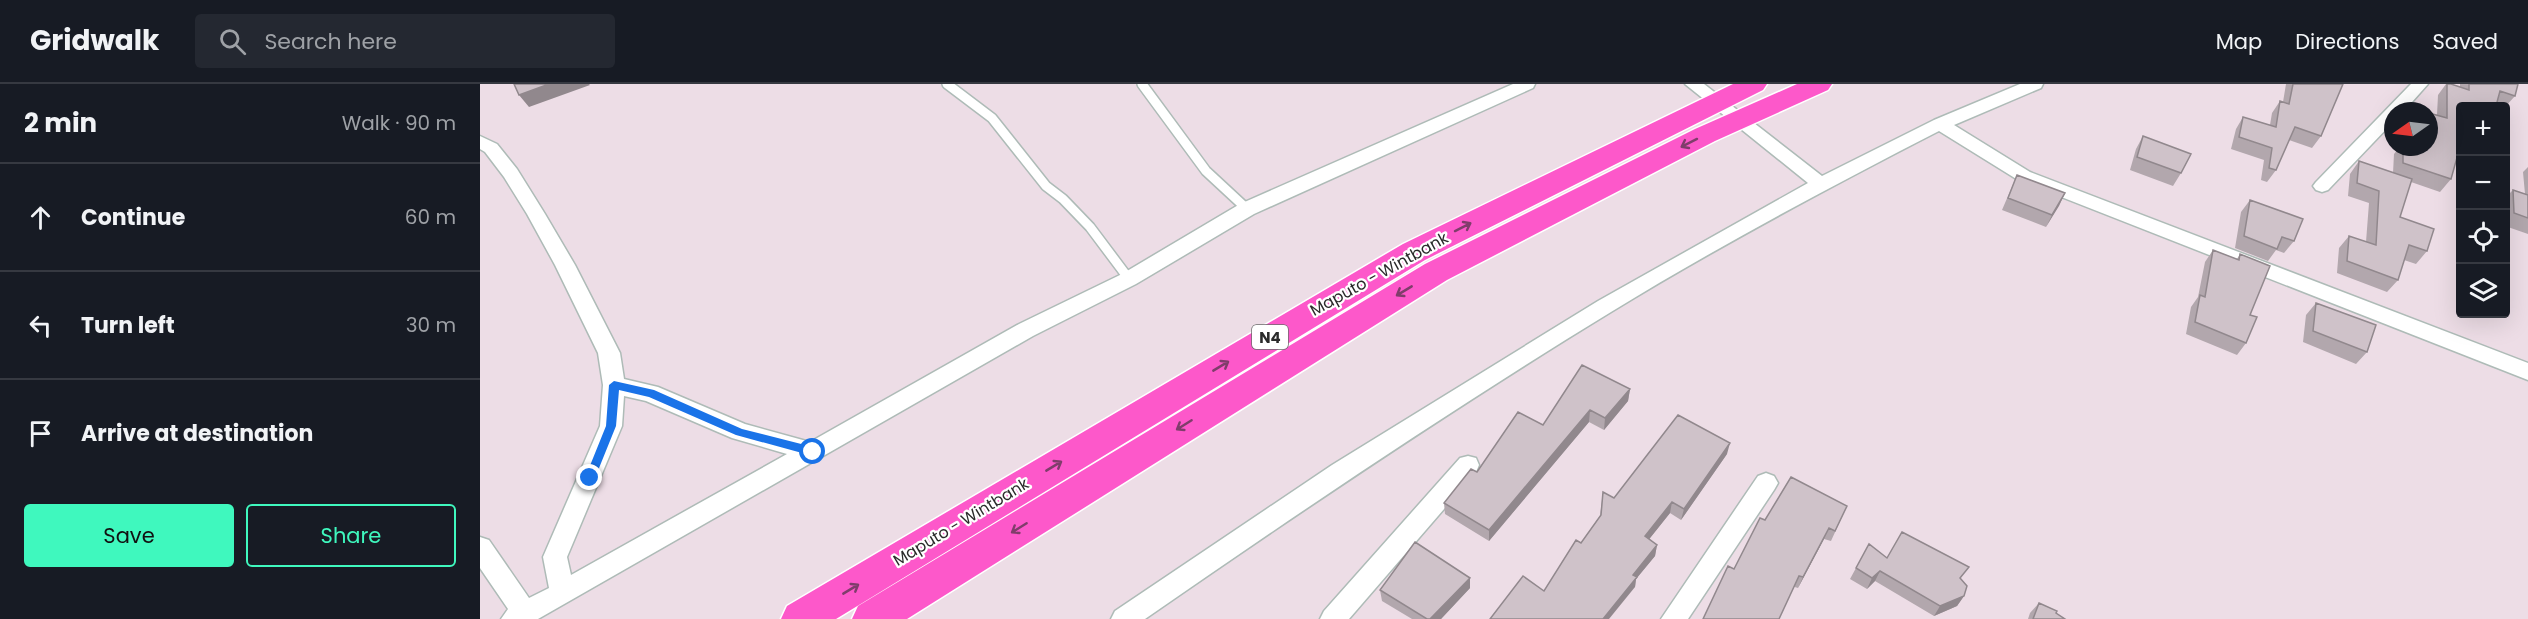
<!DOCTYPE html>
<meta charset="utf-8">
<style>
body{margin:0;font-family:Poppins,sans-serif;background:#242831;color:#f1f3f6}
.controls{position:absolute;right:18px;top:18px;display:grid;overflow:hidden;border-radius:6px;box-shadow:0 6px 24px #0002}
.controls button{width:54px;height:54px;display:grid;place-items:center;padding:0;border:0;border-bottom:2px solid #363941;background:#171b24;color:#f1f3f6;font:30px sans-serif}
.compass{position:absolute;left:1904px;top:18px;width:54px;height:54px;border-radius:50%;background:#171b24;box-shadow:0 6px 24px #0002;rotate:256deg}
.stop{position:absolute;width:18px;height:18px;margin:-14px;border:4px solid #1a73e8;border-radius:50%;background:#fff}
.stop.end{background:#1a73e8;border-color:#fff;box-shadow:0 2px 6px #0008}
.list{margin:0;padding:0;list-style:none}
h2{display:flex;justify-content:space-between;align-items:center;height:78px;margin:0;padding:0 24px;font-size:26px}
h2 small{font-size:20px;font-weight:400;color:#9ea1a6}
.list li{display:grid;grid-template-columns:39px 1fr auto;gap:18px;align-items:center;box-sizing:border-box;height:108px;padding:0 24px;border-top:2px solid #363941}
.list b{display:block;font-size:22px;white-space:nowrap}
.list em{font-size:20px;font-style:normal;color:#9ea1a6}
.actions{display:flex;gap:12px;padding:18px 24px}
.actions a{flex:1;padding:14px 0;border:2px solid #3ff8be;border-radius:6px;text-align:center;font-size:21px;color:#3ff8be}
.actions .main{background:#3ff8be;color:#111}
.icon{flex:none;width:33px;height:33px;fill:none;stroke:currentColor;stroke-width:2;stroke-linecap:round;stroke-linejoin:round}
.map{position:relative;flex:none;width:2048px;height:535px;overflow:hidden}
header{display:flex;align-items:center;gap:36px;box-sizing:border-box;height:84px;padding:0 30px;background:#171b24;border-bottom:2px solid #363941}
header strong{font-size:28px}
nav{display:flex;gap:33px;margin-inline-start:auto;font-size:21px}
.search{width:420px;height:54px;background:#242831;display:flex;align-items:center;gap:15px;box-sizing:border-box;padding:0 21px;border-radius:6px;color:#9ea1a6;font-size:22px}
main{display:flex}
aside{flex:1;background:#171b24}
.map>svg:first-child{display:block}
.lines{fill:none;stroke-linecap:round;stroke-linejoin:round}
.lane-casing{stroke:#aebbb7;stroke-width:12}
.street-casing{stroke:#aebbb7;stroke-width:3}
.highway-casing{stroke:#fff;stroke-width:3}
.lane{stroke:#fff;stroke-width:9}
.street{fill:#fff;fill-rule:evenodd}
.highway{fill:#fd58ca;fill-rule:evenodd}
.wall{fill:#b2a7ad}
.shaded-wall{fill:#91888d}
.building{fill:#cfc2c9;stroke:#91888d;stroke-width:1.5}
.oneway{stroke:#7f3d6b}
.route{fill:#1a73e8}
.labels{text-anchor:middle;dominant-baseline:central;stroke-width:4.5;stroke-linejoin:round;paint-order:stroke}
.shield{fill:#fff;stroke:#6b6b6b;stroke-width:1.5}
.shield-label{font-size:15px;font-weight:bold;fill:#2b2b2b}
.street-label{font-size:16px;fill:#2b2b2b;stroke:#fff}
</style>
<header>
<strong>Gridwalk</strong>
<div class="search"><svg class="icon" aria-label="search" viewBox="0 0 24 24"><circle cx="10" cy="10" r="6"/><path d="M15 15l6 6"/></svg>Search here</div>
<nav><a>Map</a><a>Directions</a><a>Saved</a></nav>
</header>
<main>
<aside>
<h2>2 min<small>Walk · 90 m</small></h2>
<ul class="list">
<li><svg class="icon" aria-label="ahead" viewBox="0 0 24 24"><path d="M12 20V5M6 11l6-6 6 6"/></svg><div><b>Continue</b></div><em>60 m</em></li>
<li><svg class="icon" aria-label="left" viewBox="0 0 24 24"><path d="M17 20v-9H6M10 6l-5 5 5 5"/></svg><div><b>Turn left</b></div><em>30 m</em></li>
<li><svg class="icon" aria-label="arrive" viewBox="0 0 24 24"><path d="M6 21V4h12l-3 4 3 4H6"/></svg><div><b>Arrive at destination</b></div></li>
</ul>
<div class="actions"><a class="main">Save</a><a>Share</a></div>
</aside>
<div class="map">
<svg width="2048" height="535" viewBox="0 0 2048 535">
<rect width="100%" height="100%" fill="#eddde6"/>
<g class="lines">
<g class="lane-casing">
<path id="lane" d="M 467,0 L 512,34 L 566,102 L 583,115 L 610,143 L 649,195
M 662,0 L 726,87 L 767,125"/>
</g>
<g class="street-casing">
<path id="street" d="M 1033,0 L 1055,0 L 1053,4 L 774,130 L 656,200 L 553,252 L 58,535 L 21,535 L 28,525 L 0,484 L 0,453 L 9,456 L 49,514 L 69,504 L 63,473 L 120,342 L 123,301 L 118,269 L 75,181 L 47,130 L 24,93 L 5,68 L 0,65 L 0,52 L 17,60 L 37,85 L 65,130 L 95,181 L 140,269 L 144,295 L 178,303 L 265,340 L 330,358 L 539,240 L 642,190 L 760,120 ZM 144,312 L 166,317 L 252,354 L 307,370 L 91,491 L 87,473 L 142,342 Z
M 1205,0 L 1224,0 L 1342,92 L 1454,36 L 1540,0 L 1563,0 L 1561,4 L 1474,41 L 1550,88 L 2048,279 L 2048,296 L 1538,96 L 1459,47 C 1348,104 1237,163 1131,228 C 972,325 818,429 665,535 L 631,535 L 635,527 L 852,381 L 1118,217 L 1328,99 Z
M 1931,0 L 1948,0 L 1924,27 L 1913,27 L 1913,38 L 1848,106 L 1842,108 L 1836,106 L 1833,102 L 1836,98 Z
M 988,372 L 996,374 L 999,381 L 996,388 L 869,535 L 840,535 L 844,527 L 980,374 Z
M 1286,389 L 1294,392 L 1298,399 L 1294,406 L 1208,535 L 1181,535 L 1278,392 Z"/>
</g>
<g class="highway-casing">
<path id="highway" d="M 1253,0 L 1287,0 L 1283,6 L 945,176 L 356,535 L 301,535 L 307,522 L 923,160 Z
M 1317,0 L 1352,0 L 1348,6 L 1235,57 L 967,196 L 427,535 L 372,535 L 378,522 L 945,180 L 1215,45 Z"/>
</g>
<use href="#lane" class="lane"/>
<use href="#street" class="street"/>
<use href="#highway" class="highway"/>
</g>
<path class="wall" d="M 1806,0 L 1863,0 L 1841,52 L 1832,64 L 1809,56 L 1796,86 L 1787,98 L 1781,96 L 1784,76 L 1751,65 L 1756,45 L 1763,33 L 1790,41 L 1792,29 L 1800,17 L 1803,18 Z
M 1966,0 L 1971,0 L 1980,3 L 1980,0 L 2038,0 L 2035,12 L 2025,23 L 2016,22 L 1980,22 L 1980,75 L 1977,73 L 1971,95 L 1960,108 L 1931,98 L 1920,133 L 1947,167 L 1936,180 L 1924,176 L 1918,196 L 1907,208 L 1857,189 L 1859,164 L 1869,152 L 1886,158 L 1889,119 L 1868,112 L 1870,90 L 1879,77 L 1913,89 L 1914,70 L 1920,63 L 1949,63 L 1957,31 L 1958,11 Z
M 1663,52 L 1701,89 L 1693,102 L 1650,86 L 1656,65 Z
M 2048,83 L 2048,150 L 2025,142 L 2025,114 L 2033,106 L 2045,110 L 2043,88 Z
M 1537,91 L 1585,109 L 1566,143 L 1522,126 Z
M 1770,116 L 1814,157 L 1804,169 L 1796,166 L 1788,177 L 1755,164 L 1761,128 Z
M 1733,166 L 1757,175 L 1760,170 L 1770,231 L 1766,259 L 1757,271 L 1706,250 L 1711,223 L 1718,213 L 1725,178 Z
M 1836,219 L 1887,268 L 1876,280 L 1823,258 L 1826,231 Z
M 1150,305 L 1148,317 L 1124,346 L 1109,338 L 1009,457 L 965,430 L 964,419 L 997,388 L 1063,341 Z
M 1247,370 L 1201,436 L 1190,429 L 1169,455 L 1177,461 L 1175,472 L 1156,495 L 1155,503 L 1010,535 L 1064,507 L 1101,459 L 1120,432 L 1123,408 L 1134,414 Z
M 1367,422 L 1351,457 L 1344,455 L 1318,504 L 1254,485 L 1285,436 Z
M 1407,474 L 1481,495 L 1484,512 L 1477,522 L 1454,532 L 1395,497 L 1387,505 L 1370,495 L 1376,484 Z
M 990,504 L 961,535 L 932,535 L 902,517 L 900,506 Z
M 1559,519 L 1576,529 L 1585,535 L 1548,535 L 1550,529 Z"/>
<path class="shaded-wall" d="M 69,0 L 109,0 L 110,1 L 49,23 L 39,11 Z
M 1585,109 L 1579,122 L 1566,143 L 1572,131 Z
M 1150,305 L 1148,317 L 1124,346 L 1125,334 Z
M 1110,326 L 1109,338 L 1009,457 L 1009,446 Z
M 1250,359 L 1247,370 L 1201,436 L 1204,425 Z
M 1192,418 L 1190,429 L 1163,463 L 1165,452 Z
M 1349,444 L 1344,455 L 1318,504 L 1323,493 Z
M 1177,461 L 1175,472 L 1156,495 L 1155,503 L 1129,535 L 1123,535 L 1153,491 Z
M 1400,487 L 1395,497 L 1387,505 L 1392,494 Z
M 990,494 L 990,504 L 961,535 L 950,535 Z
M 1484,512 L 1477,522 L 1454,532 L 1460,522 Z"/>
<path class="building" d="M 34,0 L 69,0 L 39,11 Z
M 1813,0 L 1863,0 L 1841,52 L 1815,43 L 1796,86 L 1789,84 L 1792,64 L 1759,53 L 1763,33 L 1796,43 L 1800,17 L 1809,20 Z
M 1967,0 L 1971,0 L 1989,6 L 1989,0 L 2038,0 L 2035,12 L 2020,7 L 2016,22 L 1980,22 L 1980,63 L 1971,95 L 1923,79 L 1923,63 L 1938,63 L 1947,66 L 1947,63 L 1949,63 L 1949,29 L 1967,34 Z
M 1663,52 L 1711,70 L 1701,89 L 1657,73 Z
M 1879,77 L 1932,95 L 1920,133 L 1954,145 L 1947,167 L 1929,161 L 1918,196 L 1867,177 L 1869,152 L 1896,161 L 1899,107 L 1877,99 Z
M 1537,91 L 1585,109 L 1572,131 L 1528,114 Z
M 2033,106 L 2048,111 L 2048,134 L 2034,129 Z
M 1770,116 L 1823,135 L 1814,157 L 1802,153 L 1797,165 L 1764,152 Z
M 1733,166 L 1759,176 L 1760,170 L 1790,182 L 1770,231 L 1777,233 L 1766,259 L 1715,238 L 1720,211 L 1725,213 Z
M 1836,219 L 1896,241 L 1887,268 L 1833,247 Z
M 1102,281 L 1150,305 L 1125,334 L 1110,326 L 1009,446 L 964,419 L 991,385 L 997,388 L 1038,328 L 1063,341 Z
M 1198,331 L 1250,359 L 1204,425 L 1192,418 L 1165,452 L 1177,461 L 1153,491 L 1157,493 L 1123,535 L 1010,535 L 1043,492 L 1064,507 L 1096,456 L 1101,459 L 1121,431 L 1123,408 L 1134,414 Z
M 1311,393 L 1367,422 L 1355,447 L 1349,444 L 1323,493 L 1319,492 L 1299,535 L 1223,535 L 1248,482 L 1254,485 L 1280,434 L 1285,436 Z
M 1422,448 L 1489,483 L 1480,494 L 1487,502 L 1484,512 L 1460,522 L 1400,487 L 1392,494 L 1376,484 L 1389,460 L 1407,474 Z
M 935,458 L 990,494 L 950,535 L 947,535 L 900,506 Z
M 1559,519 L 1577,527 L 1576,529 L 1585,535 L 1553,535 Z"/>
<defs><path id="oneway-shaft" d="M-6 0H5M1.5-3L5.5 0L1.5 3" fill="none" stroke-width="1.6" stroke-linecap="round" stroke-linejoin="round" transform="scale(1.5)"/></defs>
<g class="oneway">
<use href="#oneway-shaft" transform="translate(1209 59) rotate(153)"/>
<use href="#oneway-shaft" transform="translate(983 143) rotate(-27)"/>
<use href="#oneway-shaft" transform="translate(924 207) rotate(149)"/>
<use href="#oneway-shaft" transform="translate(741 282) rotate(-31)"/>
<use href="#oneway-shaft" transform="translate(704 341) rotate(148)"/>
<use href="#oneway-shaft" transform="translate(574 382) rotate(-31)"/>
<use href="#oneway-shaft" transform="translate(539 444) rotate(148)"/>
<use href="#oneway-shaft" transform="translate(371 505) rotate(-31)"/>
</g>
<path class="route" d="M 134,297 L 174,306 L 262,345 L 333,363 L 338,368 L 333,372 L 256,351 L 169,313 L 139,306 L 136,342 L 115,394 L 110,399 L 105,394 L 126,342 L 129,301 Z"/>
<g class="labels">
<rect class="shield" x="772" y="241" width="36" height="24" rx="4.5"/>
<g class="shield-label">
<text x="790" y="253">N4</text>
</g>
<g class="street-label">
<text transform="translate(899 190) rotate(-29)">Maputo - Wintbank</text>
<text transform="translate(481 438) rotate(-31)">Maputo - Wintbank</text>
</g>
</g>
</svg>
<div class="controls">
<button>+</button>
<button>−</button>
<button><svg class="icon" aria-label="locate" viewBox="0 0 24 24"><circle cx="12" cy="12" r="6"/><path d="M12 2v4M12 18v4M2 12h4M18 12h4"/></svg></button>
<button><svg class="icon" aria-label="layers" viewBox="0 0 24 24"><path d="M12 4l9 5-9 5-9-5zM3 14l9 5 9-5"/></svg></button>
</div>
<svg class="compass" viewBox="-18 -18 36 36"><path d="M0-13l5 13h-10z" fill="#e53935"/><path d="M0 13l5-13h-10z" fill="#9ea1a6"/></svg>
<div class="stop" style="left:333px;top:368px"></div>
<div class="stop end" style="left:110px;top:394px"></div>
</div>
</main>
